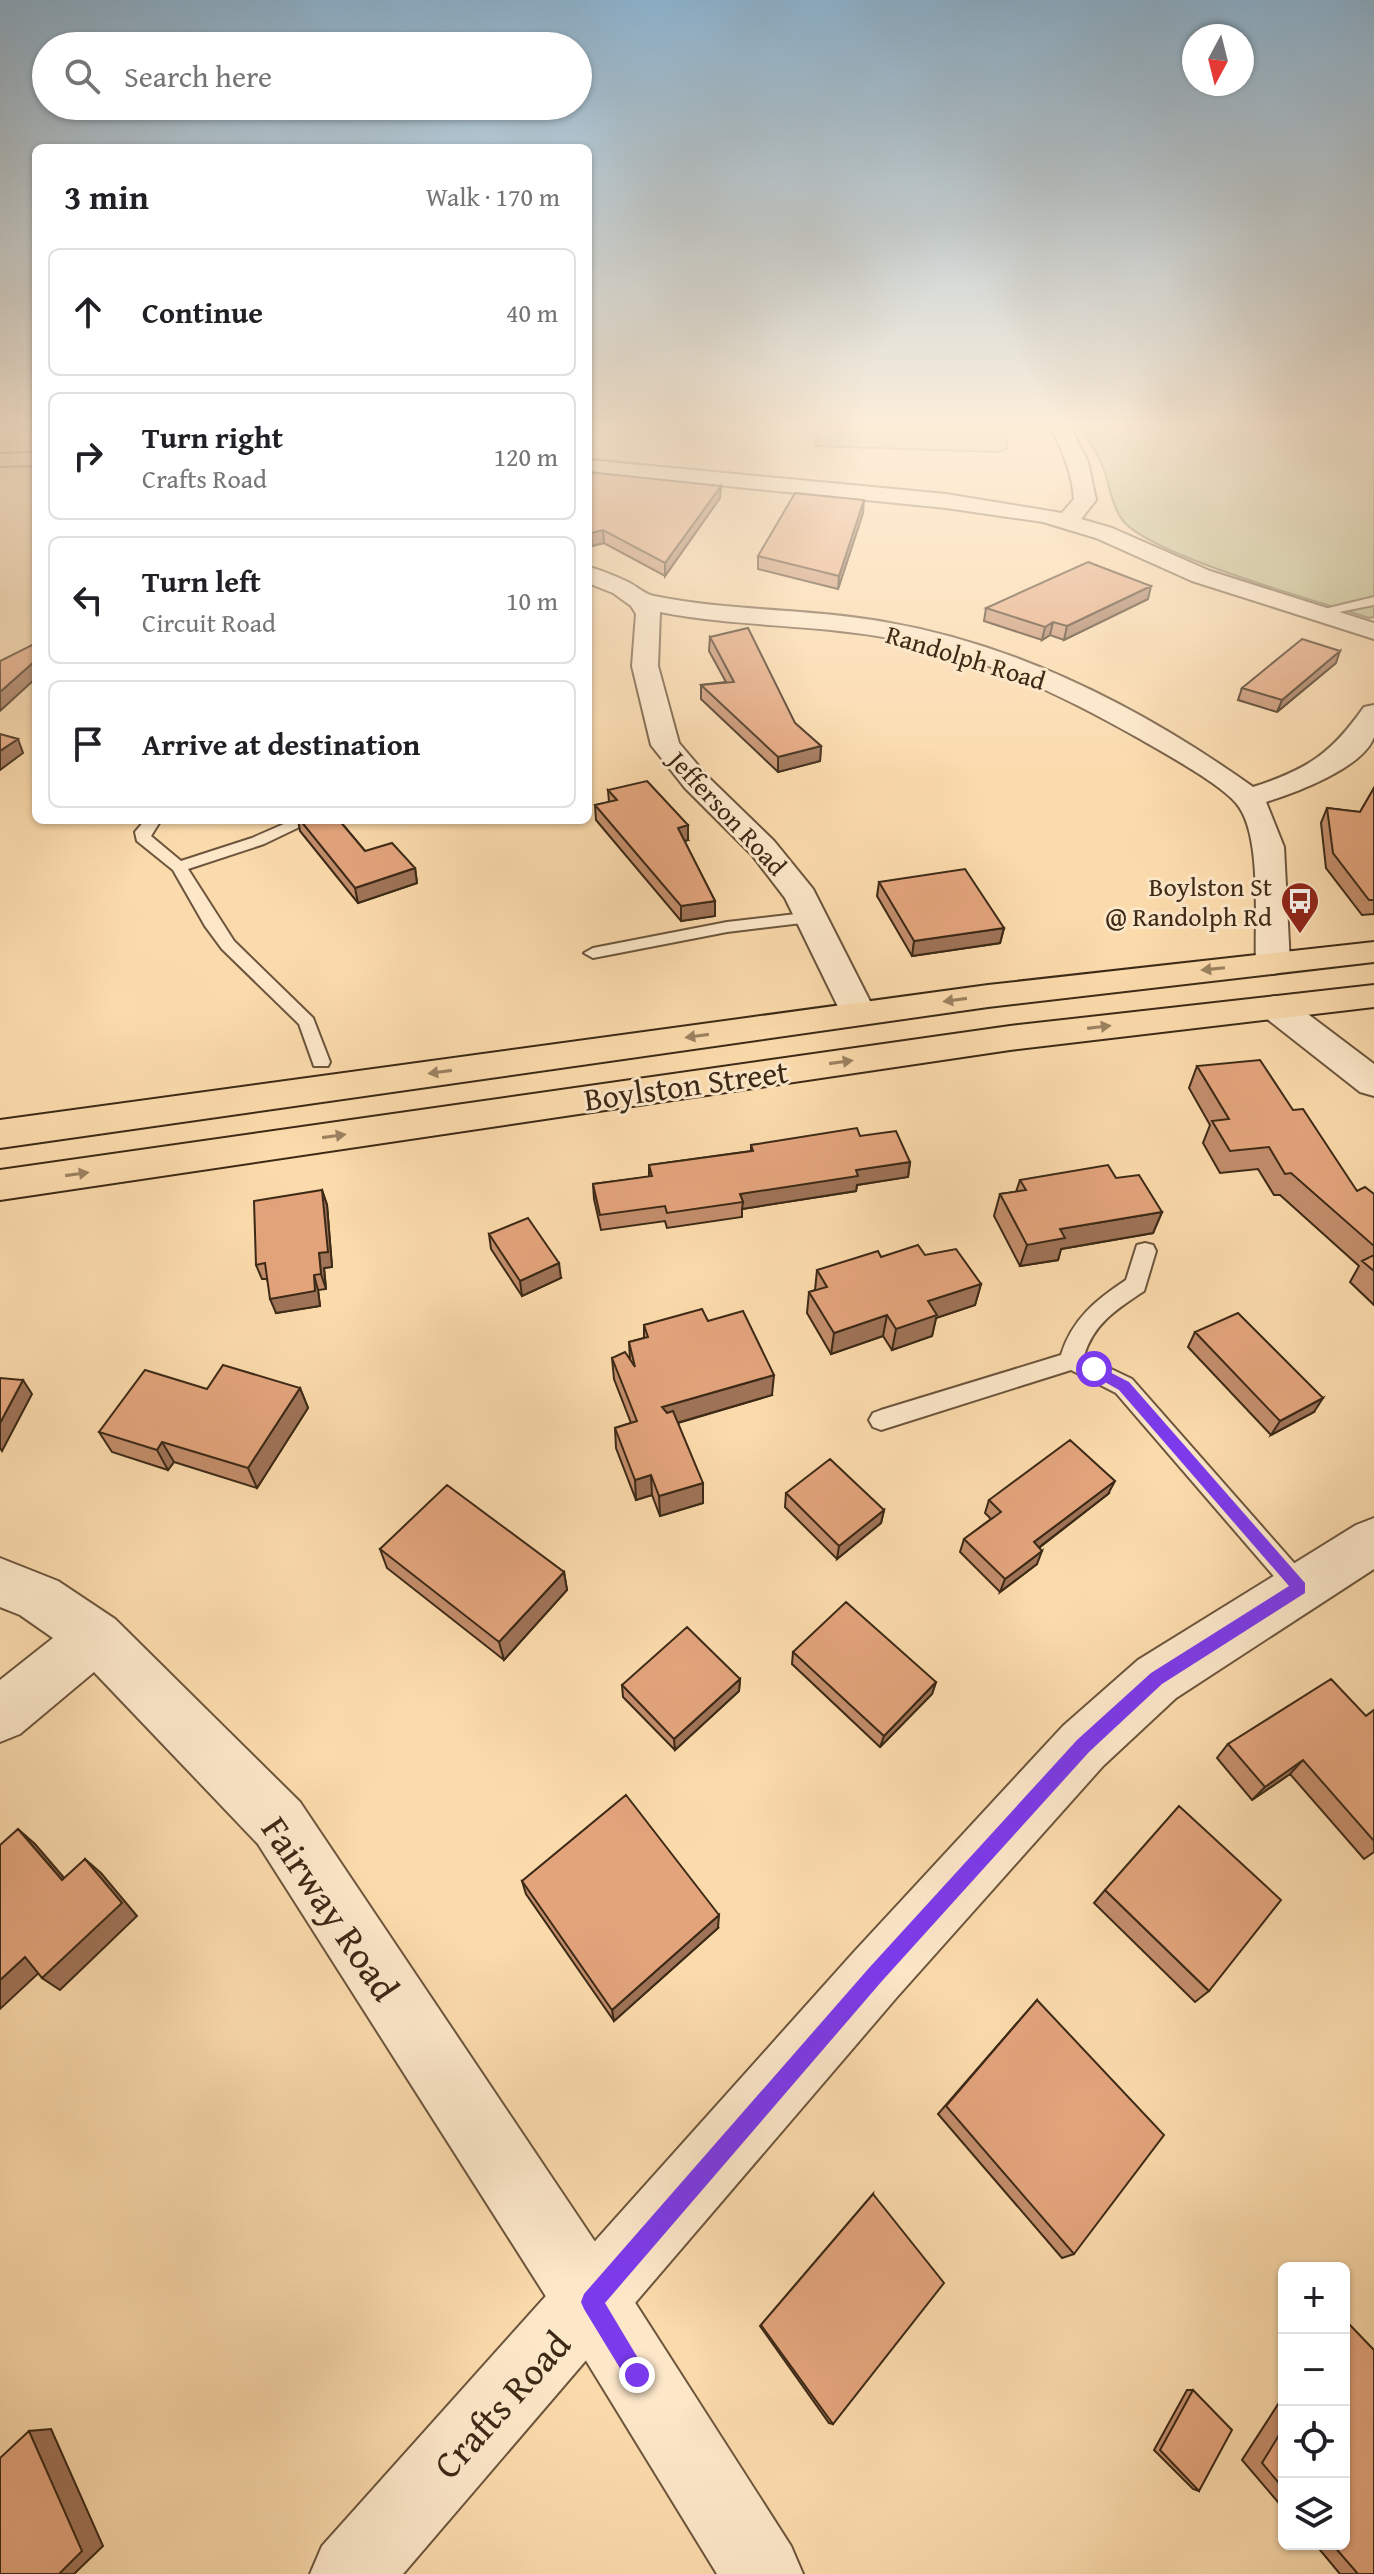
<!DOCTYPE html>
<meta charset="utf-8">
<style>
body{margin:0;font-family:"Gentium Book Plus",serif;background:#f2f2f2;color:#202124}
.controls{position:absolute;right:24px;bottom:24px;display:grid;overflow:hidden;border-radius:12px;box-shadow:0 2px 6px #0004}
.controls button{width:72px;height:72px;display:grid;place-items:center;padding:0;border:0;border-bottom:2px solid #e0e0e0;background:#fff;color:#202124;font:40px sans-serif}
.compass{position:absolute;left:1182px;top:24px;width:72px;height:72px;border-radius:50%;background:#fff;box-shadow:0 2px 6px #0004;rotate:187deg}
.stop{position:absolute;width:24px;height:24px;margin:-18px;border:6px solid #7c3aed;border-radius:50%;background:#fff}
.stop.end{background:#7c3aed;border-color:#fff;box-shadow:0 2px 8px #0008}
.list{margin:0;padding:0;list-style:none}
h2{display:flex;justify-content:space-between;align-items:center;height:104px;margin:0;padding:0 32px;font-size:34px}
h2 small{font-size:26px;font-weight:400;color:#757577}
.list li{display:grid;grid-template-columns:52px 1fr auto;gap:24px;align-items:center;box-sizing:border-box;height:128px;margin:0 16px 16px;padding:0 16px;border:2px solid #e0e0e0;border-radius:12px}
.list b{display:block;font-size:30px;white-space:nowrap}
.list p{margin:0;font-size:26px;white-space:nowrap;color:#757577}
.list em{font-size:26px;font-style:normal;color:#757577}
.icon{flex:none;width:44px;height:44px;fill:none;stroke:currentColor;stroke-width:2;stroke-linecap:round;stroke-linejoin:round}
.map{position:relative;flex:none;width:1374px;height:2574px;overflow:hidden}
.search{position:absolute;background:#fff;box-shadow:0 2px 6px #0004;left:32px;top:32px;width:560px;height:88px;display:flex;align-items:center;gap:20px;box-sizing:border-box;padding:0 28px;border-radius:44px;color:#757577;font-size:30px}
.panel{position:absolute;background:#fff;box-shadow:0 2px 6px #0004;left:32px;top:144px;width:560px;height:680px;border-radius:12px}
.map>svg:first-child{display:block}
.green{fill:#bcc08c;stroke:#7c7451;stroke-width:2}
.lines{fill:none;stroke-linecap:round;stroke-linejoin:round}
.service-casing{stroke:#6c553c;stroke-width:4}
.minor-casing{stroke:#6c553c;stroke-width:4}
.tertiary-casing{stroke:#6c553c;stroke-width:4}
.trunk-casing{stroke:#3c2916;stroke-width:4}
.service{fill:#fce7c9;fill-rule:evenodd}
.minor{fill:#fce7c9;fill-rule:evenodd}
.tertiary{fill:#fce7c9;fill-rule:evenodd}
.trunk{fill:#fbdaac;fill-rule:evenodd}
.wall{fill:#c38d6b;stroke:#3c2916;stroke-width:2}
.shaded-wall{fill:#9f7357;stroke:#3c2916;stroke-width:2}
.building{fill:#e3a47c;stroke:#3c2916;stroke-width:2}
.oneway{fill:#9c8261}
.route{fill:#7c3aed}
.labels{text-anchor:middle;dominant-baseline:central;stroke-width:6;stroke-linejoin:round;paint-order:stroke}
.far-street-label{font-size:26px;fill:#3c2916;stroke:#fce7c9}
.far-poi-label{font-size:26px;fill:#3c2916;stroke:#fce7c9;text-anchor:end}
.street-label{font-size:32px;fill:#3c2916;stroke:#fce7c9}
.near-street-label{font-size:38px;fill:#3c2916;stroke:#fce7c9}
</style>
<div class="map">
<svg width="1374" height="2574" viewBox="0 0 1374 2574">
<rect width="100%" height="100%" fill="#fbdaac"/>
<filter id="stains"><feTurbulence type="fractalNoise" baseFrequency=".0025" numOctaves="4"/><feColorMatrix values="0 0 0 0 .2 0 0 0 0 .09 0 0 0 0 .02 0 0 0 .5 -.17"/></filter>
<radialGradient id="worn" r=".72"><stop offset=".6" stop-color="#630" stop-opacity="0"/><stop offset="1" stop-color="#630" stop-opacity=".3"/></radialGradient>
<path class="green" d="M 820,427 L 1004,427 L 1008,448 L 998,452 L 815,446 Z
M 1081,427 L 1374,427 L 1374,617 L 1369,618 C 1317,601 1156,557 1124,522 C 1111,507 1110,483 1102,465 C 1097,452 1088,439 1081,427 Z"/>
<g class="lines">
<g class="service-casing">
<path id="service" d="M 1374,597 L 1374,605 L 1314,617 L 1308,613 Z
M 145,820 L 161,820 L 151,836 L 181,861 L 252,838 L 293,820 L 314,820 L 264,844 L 188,869 L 234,941 L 313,1018 L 330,1062 L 328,1066 L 314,1066 L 299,1024 L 222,949 L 205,926 L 173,870 L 137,841 L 135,832 Z
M 813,912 L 821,917 L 819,921 L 727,932 L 593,958 L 584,953 L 593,948 L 727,922 Z
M 1145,1243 L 1153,1245 L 1156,1251 L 1144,1291 C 1117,1309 1093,1324 1084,1356 L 1132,1379 L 1309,1580 L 1313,1588 L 1309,1596 L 1300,1600 L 1291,1596 L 1116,1393 L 1071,1370 L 881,1430 L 873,1427 L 869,1420 L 873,1413 L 881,1410 L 1061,1355 C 1072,1319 1096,1300 1126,1280 L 1137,1245 Z"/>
</g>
<g class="minor-casing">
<path id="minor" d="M 588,567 C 602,570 615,576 628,582 C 637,586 644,594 654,596 C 732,612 812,608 890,623 C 1021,646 1145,710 1253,787 C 1308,769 1331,754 1364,707 L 1374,705 C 1374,714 1374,728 1374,737 C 1363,768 1295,793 1266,802 L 1284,847 L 1290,963 L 1285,971 L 1273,974 L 1261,971 L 1256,963 C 1254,922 1263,834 1236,803 C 1219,783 1164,753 1140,739 C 1062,695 978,654 889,638 C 814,624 736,627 660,612 L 658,666 L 679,743 L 707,776 L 774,841 L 813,889 L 876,1013 L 871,1021 L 858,1024 L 845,1021 L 785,898 L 752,855 L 685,788 L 651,745 L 632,666 L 636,614 L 631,606 L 613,593 L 588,583 Z
M 0,1558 L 58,1581 L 115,1619 L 300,1802 L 618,2276 L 791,2546 L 803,2574 L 717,2574 L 566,2328 L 258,1844 L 94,1672 L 20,1734 L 0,1742 L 0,1680 L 53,1638 L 20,1615 L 0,1607 Z"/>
</g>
<g class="tertiary-casing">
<path id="tertiary" d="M 1050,427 L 1070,427 L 1088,462 L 1096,500 L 1081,519 L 1112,528 L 1210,571 L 1374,623 L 1374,639 L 1192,581 L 1096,538 L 1043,522 L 946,508 L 588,472 L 588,460 L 946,494 L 1062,513 L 1074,499 C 1072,473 1063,450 1050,427 Z
M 36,453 L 36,465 L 0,466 L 0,454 Z
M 1275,996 L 1288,999 L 1374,1064 L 1374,1096 L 1360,1092 L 1262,1015 L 1257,1007 L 1262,999 Z
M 1374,1518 L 1374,1569 L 1176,1698 L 1103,1766 L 897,1997 L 403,2574 L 310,2574 L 322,2546 L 853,1953 L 1063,1726 L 1138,1660 L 1356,1525 Z"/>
</g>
<g class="trunk-casing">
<path id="trunk" d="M 1374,942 L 1374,962 L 988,1007 L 0,1148 L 0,1120 L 988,985 Z
M 1374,985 L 1374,1007 L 1010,1050 L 0,1200 L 0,1170 L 1010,1026 Z"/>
</g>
<use href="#service" class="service"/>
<use href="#minor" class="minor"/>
<use href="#tertiary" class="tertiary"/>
<use href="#trunk" class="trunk"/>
</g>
<path class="wall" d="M 588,472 L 720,498 L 665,576 L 604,543 L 592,546 L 588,543 Z
M 863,513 L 838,589 L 758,569 L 758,556 Z
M 1148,599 L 1064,640 L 1050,635 L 1042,640 L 984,621 L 986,608 Z
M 710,637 L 795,723 L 821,746 L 820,761 L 778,772 L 701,699 L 701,685 L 726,682 L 709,651 Z
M 1336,663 L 1277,712 L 1238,700 L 1242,688 Z
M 1374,788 L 1374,914 L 1362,915 L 1326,868 L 1321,823 L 1327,808 L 1360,812 Z
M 608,790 L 688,840 L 684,841 L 715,901 L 715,916 L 681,921 L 596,820 L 595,805 L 609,802 Z
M 298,820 L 339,820 L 365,851 L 415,868 L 417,883 L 358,903 L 300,831 Z
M 879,882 L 1004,928 L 1000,943 L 912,956 L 877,896 Z
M 1197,1066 L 1293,1110 L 1357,1191 L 1374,1194 L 1374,1305 L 1350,1282 L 1359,1266 L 1280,1195 L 1274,1195 L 1258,1169 L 1220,1173 L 1203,1143 L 1210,1125 L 1189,1088 Z
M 860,1136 L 910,1162 L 908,1177 L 857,1185 L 856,1191 L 742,1209 L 742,1217 L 667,1228 L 665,1221 L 601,1230 L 594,1199 L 593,1184 L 649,1177 L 649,1165 L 751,1151 L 751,1145 Z
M 1116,1178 L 1162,1212 L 1153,1233 L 1061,1249 L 1058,1260 L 1020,1266 L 994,1216 L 1000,1194 L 1016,1192 L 1020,1180 Z
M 322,1190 L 327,1205 L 332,1267 L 324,1268 L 326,1289 L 318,1290 L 320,1306 L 276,1313 L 267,1279 L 262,1279 L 256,1265 Z
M 489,1234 L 561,1278 L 522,1296 L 491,1249 Z
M 925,1255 L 981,1284 L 975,1305 L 936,1318 L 932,1336 L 892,1350 L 883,1336 L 831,1354 L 807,1313 L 809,1292 L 815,1290 L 817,1270 L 881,1257 Z
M 708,1321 L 772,1395 L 678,1423 L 703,1503 L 660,1516 L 652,1495 L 636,1500 L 616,1448 L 615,1428 L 631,1423 L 614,1379 L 612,1358 L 630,1360 L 629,1342 L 644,1338 L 644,1325 Z
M 1195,1332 L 1314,1412 L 1271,1435 L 1188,1347 Z
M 300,1388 L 308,1408 L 257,1488 L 174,1462 L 168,1470 L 112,1452 L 99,1432 L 207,1389 Z
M 786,1493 L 884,1510 L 881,1523 L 837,1559 L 785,1507 Z
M 1108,1494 L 1039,1548 L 1037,1564 L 1000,1592 L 960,1552 L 964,1539 L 991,1519 L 985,1513 L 989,1500 Z
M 380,1549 L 564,1572 L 567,1590 L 504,1660 L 387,1568 Z
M 793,1652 L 936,1682 L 932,1694 L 880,1747 L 792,1664 Z
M 740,1679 L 739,1691 L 675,1750 L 623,1697 L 622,1685 Z
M 1374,1710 L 1374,1852 L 1364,1859 L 1290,1774 L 1252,1800 L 1217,1758 L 1228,1744 L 1366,1716 Z
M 522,1881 L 718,1928 L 614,2021 L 526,1894 Z
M 1105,1890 L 1209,1991 L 1195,2002 L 1094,1903 Z
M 1037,2000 L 1074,2254 L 1062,2258 L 938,2114 Z
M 873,2194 L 833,2424 L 829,2423 L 760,2326 Z
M 1344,2324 L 1349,2324 L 1374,2574 L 1340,2574 L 1315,2544 L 1344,2544 Z
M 1187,2390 L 1193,2390 L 1199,2491 L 1193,2489 L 1154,2450 Z
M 1284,2395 L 1284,2509 L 1242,2460 Z"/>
<path class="shaded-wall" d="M 721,486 L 720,498 L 665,576 L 665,563 Z
M 864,500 L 863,513 L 838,589 L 839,576 Z
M 603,530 L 604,543 L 592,546 L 591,533 Z
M 1151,586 L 1148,599 L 1064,640 L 1067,626 Z
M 1053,622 L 1050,635 L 1042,640 L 1045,627 Z
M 1340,651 L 1336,663 L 1277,712 L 1282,700 Z
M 36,660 L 36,678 L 0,711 L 0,692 Z
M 18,739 L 23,753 L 0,770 L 0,751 Z
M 821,746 L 820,761 L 778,772 L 778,757 Z
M 688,825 L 688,840 L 678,843 L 678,828 Z
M 415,868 L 417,883 L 358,903 L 355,888 Z
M 715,901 L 715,916 L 681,921 L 681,906 Z
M 1004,928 L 1000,943 L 912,956 L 914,941 Z
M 910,1162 L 908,1177 L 857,1185 L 856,1191 L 742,1209 L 743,1202 L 740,1194 L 856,1170 Z
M 322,1190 L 327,1205 L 332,1267 L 324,1268 L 326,1289 L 321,1274 L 319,1253 Z
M 1162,1212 L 1153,1233 L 1061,1249 L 1058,1260 L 1020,1266 L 1027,1245 L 1060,1229 Z
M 559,1263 L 561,1278 L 522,1296 L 520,1281 Z
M 314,1275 L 318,1290 L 320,1306 L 276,1313 L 270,1299 Z
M 981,1284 L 975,1305 L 936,1318 L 932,1336 L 892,1350 L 896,1329 L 928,1301 Z
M 887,1315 L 883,1336 L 831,1354 L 834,1333 Z
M 774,1375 L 772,1395 L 663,1427 L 662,1407 Z
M 23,1380 L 32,1394 L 2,1451 L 0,1448 L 0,1423 Z
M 300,1388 L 308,1408 L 257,1488 L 248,1468 Z
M 1323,1398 L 1314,1412 L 1271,1435 L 1280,1421 Z
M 162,1442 L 174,1462 L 168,1470 L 157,1450 Z
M 651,1475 L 652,1495 L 636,1500 L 635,1480 Z
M 1115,1481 L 1108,1494 L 1029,1555 L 1034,1542 Z
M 703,1483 L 703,1503 L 660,1516 L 659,1496 Z
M 884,1510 L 881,1523 L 837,1559 L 839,1546 Z
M 1042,1551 L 1037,1564 L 1000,1592 L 1005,1579 Z
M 564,1572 L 567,1590 L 504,1660 L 499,1642 Z
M 740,1679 L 739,1691 L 675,1750 L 674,1739 Z
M 936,1682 L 932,1694 L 880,1747 L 884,1736 Z
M 1303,1760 L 1290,1774 L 1252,1800 L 1265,1787 Z
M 18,1829 L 35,1844 L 78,1894 L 62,1880 Z
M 85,1859 L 101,1873 L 137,1916 L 60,1990 L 42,1978 Z
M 719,1915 L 718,1928 L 614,2021 L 612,2010 Z
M 25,1957 L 43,1969 L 0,2009 L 0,1980 Z
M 51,2429 L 103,2546 L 74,2574 L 59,2574 L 29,2431 Z"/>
<path class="building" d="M 588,472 L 721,486 L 665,563 L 603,530 L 591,533 L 588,530 Z
M 795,493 L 864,500 L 839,576 L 758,556 Z
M 1088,562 L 1151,586 L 1067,626 L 1053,622 L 1045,627 L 986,608 Z
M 748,628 L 795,723 L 821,746 L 778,757 L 701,685 L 734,682 L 710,637 Z
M 1302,639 L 1340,651 L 1282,700 L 1242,688 Z
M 36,643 L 36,660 L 0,692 L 0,661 Z
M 0,734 L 18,739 L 0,751 Z
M 647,781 L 688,825 L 678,828 L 715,901 L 681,906 L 595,805 L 617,800 L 608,790 Z
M 1374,788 L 1374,900 L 1369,900 L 1333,853 L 1327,808 L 1360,812 Z
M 300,820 L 339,820 L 365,851 L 392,843 L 415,868 L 355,888 Z
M 965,869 L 1004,928 L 914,941 L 879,882 Z
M 1260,1060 L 1293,1110 L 1303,1109 L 1357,1191 L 1365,1187 L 1374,1194 L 1374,1246 L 1291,1173 L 1285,1174 L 1269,1147 L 1230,1151 L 1212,1121 L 1229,1119 L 1197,1066 Z
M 857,1128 L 860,1136 L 896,1131 L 910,1162 L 856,1170 L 858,1176 L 740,1194 L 743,1202 L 667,1213 L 665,1206 L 600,1215 L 593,1184 L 652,1176 L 649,1165 L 753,1151 L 751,1145 Z
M 1108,1165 L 1116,1178 L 1139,1175 L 1162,1212 L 1060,1229 L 1065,1238 L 1027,1245 L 1000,1194 L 1026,1190 L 1020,1180 Z
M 322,1190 L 328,1252 L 319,1253 L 321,1274 L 314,1275 L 315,1291 L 270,1299 L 265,1263 L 256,1265 L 254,1201 Z
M 528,1218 L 559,1263 L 520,1281 L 489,1234 Z
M 918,1245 L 925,1255 L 956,1249 L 981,1284 L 928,1301 L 937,1315 L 896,1329 L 887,1315 L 834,1333 L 809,1292 L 827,1287 L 817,1270 L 878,1251 L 881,1257 Z
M 1374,1255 L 1374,1271 L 1362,1261 Z
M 702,1309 L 708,1321 L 743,1311 L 774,1375 L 662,1407 L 667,1413 L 673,1411 L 703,1483 L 659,1496 L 651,1475 L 635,1480 L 615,1428 L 637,1421 L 612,1358 L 625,1352 L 635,1367 L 629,1342 L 648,1337 L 644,1325 Z
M 1238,1313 L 1323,1398 L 1280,1421 L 1195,1332 Z
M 223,1365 L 300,1388 L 248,1468 L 162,1442 L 157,1450 L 99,1432 L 145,1370 L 207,1389 Z
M 0,1378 L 23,1380 L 0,1423 Z
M 1070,1440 L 1115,1481 L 1034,1542 L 1042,1551 L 1005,1579 L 964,1539 L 1001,1512 L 989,1500 Z
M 830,1459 L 884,1510 L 839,1546 L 786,1493 Z
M 447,1485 L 564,1572 L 499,1642 L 380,1549 Z
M 846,1602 L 936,1682 L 884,1736 L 793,1652 Z
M 687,1627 L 740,1679 L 674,1739 L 622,1685 Z
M 1331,1679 L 1366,1716 L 1374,1710 L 1374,1841 L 1303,1760 L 1265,1787 L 1228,1744 Z
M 626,1795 L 719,1915 L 612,2010 L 522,1881 Z
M 1179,1806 L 1281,1900 L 1209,1991 L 1105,1890 Z
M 18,1829 L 62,1880 L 85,1859 L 122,1903 L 42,1978 L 25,1957 L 0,1980 L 0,1845 Z
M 1037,2000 L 1164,2135 L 1074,2254 L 946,2106 Z
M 873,2194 L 944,2283 L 833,2424 L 761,2325 Z
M 1349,2324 L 1374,2350 L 1374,2574 L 1358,2574 L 1332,2544 L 1344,2544 L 1344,2332 Z
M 1193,2390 L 1232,2430 L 1199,2491 L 1160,2450 Z
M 1284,2427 L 1284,2489 L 1262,2463 Z
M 29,2431 L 82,2551 L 59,2574 L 0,2574 L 0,2458 Z"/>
<defs><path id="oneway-solid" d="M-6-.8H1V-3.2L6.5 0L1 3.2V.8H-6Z" transform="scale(2)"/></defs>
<g class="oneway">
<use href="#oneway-solid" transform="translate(1213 969) rotate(174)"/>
<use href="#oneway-solid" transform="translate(955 1000) rotate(172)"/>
<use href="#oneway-solid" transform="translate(1099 1027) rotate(-7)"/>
<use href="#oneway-solid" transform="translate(697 1036) rotate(172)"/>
<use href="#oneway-solid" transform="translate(841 1062) rotate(-8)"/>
<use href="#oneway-solid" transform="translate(440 1072) rotate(172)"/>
<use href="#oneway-solid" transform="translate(334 1136) rotate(-8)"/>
<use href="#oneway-solid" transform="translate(77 1174) rotate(-8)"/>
</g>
<linearGradient id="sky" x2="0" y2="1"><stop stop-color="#8db6d4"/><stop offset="0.54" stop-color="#fdeeda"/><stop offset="1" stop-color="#fdeeda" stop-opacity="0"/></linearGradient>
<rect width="1374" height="788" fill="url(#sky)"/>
<path class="route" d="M 1094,1364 L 1129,1382 L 1305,1583 L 1305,1593 L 1162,1684 L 1089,1752 L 882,1981 L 605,2303 L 648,2375 L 645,2383 L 637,2386 L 629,2383 L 584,2309 L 581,2302 L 584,2294 L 869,1968 L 1077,1740 L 1151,1673 L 1289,1586 L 1119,1390 L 1089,1373 L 1089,1365 Z"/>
<defs>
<g id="bus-pin" transform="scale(2)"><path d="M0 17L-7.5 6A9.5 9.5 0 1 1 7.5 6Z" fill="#8f2418" stroke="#fce7c9"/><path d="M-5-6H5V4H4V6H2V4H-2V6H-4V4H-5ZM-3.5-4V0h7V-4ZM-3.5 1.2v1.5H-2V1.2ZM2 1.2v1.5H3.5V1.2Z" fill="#fff"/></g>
</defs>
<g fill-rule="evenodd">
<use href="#bus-pin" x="1300" y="901"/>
</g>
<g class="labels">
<g class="far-street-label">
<text transform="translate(966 657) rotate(17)">Randolph Road</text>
<text transform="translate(728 813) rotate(47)">Jefferson Road</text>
</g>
<g class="far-poi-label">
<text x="1272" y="886">Boylston St<tspan x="1272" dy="30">@ Randolph Rd</tspan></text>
</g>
<g class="street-label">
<text transform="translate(686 1085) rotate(-8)">Boylston Street</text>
</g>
<g class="near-street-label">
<text transform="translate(331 1908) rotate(56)">Fairway Road</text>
<text transform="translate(501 2404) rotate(-48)">Crafts Road</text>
</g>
</g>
<rect width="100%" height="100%" filter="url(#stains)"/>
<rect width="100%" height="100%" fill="url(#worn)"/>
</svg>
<div class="controls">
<button>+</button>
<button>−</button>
<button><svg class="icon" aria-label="locate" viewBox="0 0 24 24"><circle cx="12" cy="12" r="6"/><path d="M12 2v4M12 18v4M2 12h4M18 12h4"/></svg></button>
<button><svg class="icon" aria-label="layers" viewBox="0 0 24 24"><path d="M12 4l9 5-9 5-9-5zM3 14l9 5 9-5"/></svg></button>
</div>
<svg class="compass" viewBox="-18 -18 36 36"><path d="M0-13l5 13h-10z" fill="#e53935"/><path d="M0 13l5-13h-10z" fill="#757577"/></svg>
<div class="stop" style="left:1094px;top:1369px"></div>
<div class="stop end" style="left:637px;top:2375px"></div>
<div class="search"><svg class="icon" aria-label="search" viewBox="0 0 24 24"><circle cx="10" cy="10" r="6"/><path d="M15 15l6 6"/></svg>Search here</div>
<section class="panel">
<h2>3 min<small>Walk · 170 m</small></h2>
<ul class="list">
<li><svg class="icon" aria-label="ahead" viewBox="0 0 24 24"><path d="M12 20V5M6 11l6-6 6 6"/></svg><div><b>Continue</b></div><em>40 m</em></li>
<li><svg class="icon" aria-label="right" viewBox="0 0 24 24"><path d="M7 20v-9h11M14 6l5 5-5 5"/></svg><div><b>Turn right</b><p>Crafts Road</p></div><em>120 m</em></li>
<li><svg class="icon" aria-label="left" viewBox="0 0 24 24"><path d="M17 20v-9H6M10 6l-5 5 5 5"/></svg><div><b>Turn left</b><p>Circuit Road</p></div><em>10 m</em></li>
<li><svg class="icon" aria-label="arrive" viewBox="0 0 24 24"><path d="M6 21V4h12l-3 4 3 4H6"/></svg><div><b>Arrive at destination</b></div></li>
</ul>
</section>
</div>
